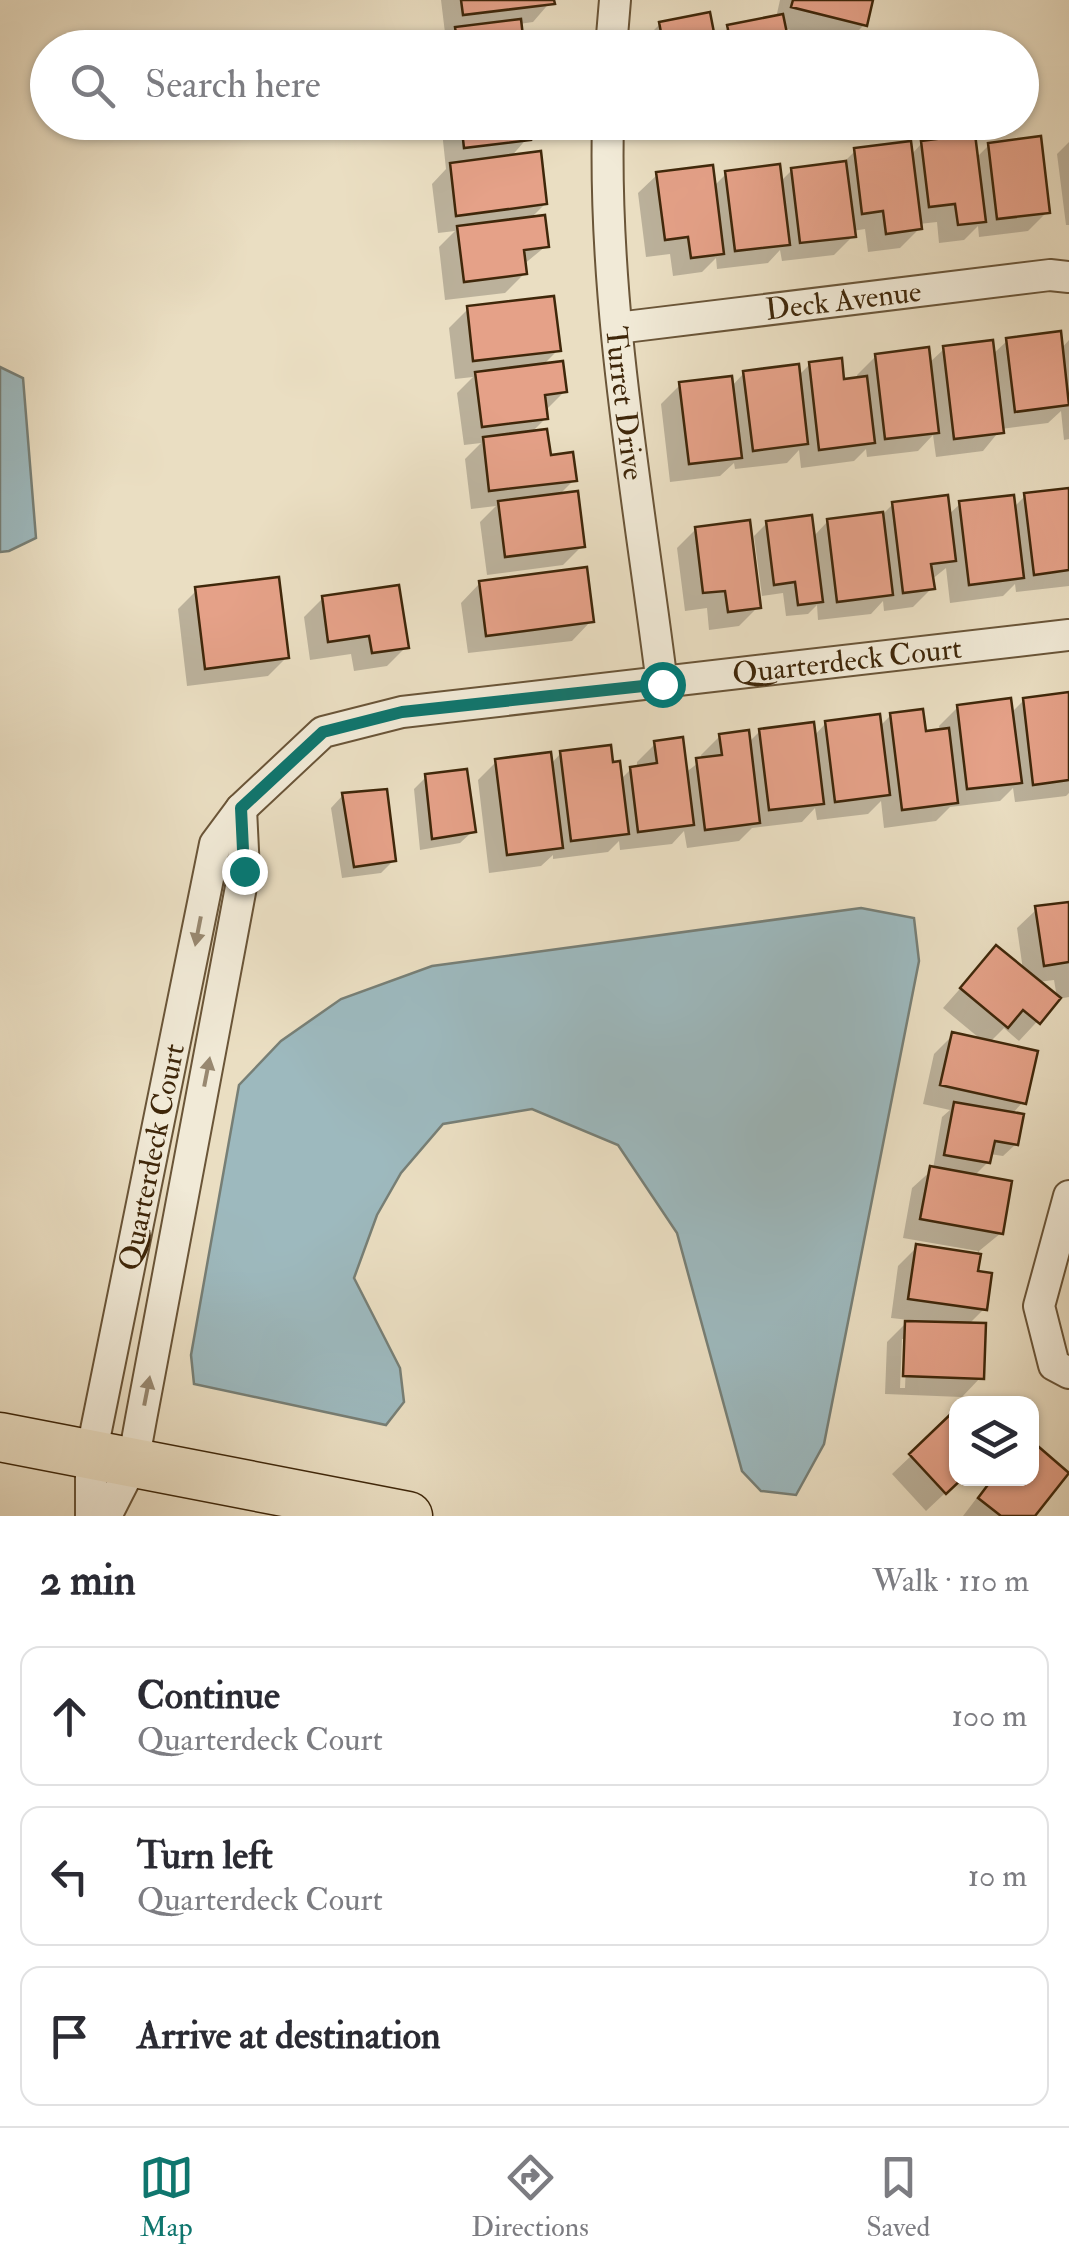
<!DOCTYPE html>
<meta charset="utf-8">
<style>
body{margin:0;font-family:"IM FELL Double Pica",serif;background:#f7f7f7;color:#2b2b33}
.controls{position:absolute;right:30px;bottom:30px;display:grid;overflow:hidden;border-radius:20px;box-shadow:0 2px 8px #0004}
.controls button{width:90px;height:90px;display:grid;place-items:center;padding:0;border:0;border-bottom:2px solid #e1e1e2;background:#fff;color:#2b2b33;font:50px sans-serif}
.stop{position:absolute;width:30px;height:30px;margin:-22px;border:8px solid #0f766e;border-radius:50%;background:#fff}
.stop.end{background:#0f766e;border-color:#fff;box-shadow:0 2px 10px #0008}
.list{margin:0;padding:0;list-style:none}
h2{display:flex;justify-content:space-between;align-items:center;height:130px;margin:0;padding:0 40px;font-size:42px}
h2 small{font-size:32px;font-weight:400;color:#7c7c81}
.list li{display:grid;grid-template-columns:65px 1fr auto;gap:30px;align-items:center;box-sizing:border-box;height:140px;margin:0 20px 20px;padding:0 20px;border:2px solid #e1e1e2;border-radius:20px}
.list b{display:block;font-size:38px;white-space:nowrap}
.list p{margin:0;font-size:32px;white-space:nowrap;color:#7c7c81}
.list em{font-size:32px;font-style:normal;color:#7c7c81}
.icon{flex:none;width:55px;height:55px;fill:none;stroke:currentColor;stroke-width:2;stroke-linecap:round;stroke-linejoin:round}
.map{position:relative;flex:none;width:1069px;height:1516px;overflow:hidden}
.search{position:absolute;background:#fff;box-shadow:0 2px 8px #0004;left:30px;right:30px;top:30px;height:110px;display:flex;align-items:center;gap:25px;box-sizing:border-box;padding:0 35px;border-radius:55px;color:#7c7c81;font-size:38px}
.sheet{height:610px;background:#fff}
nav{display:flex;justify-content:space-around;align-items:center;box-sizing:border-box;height:140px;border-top:2px solid #e1e1e2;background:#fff;font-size:28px;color:#7c7c81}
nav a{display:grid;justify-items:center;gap:5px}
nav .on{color:#0f766e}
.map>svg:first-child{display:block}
.water{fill:#9db9be;stroke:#777f76;stroke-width:2.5}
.shadow{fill:#0003;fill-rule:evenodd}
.building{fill:#e5a188;stroke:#3f270a;stroke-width:2.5}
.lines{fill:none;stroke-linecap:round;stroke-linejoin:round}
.street-casing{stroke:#6a5538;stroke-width:34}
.primary-casing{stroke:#3f270a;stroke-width:51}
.street{stroke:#f1ead7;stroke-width:30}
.primary{stroke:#eadec2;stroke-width:48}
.oneway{fill:#988870}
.route{stroke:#0f766e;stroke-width:12}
.labels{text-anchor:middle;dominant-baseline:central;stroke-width:8;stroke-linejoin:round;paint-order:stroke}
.street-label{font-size:30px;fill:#3f270a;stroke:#f1ead7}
</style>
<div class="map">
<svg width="1069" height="1516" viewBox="0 0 1069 1516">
<rect width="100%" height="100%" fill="#eadec2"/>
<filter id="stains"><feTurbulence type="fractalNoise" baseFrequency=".002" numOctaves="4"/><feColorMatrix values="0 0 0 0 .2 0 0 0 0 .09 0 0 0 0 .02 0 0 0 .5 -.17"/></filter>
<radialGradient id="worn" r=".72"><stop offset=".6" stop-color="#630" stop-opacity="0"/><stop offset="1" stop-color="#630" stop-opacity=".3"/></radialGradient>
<path class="water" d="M 0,367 L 23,378 L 36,538 L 9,551 L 0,552 Z
M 861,908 L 914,918 L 919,961 L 824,1444 L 796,1495 L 761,1491 L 742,1471 L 677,1233 L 618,1145 L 532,1109 L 443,1124 L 401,1173 L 377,1215 L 354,1278 L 400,1368 L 404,1402 L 386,1425 L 194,1384 L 191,1355 L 239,1085 L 281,1041 L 341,999 L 432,966 Z"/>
<path class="shadow" d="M 441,0 L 552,0 L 533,22 L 519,24 L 522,47 L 545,48 L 438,48 L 454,32 L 445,33 Z
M 780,0 L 871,0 L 864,25 L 845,44 L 783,28 L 787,48 L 642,48 L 641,43 L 660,24 L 714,42 L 728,28 L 776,18 Z
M 441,122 L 541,122 L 510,158 L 545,204 L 529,220 L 546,246 L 523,265 L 524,274 L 505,293 L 445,300 L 439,247 L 455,231 L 438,233 L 432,184 L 446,169 Z
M 657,122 L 691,122 L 658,129 Z
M 1069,142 L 1069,225 L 1066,225 L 1057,154 Z
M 922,143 L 976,158 L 989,145 L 1047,212 L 1028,231 L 979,237 L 978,226 L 964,240 L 939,243 L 937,222 L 919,224 L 919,229 L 900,248 L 868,252 L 865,229 L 852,231 L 853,236 L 834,255 L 782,261 L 780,250 L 768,263 L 717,269 L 716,258 L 702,272 L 673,276 L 670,254 L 646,257 L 638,193 L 658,174 L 713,187 L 727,173 L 779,183 L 792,170 L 842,164 L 855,151 L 910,156 Z
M 468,309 L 558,350 L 542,366 L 564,392 L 545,411 L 546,418 L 530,434 L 548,458 L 574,480 L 558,496 L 582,546 L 563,565 L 487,575 L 480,522 L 496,506 L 471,509 L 465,459 L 481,443 L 464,445 L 457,393 L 473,377 L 455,379 L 449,328 Z
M 1008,340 L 1061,349 L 1069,340 L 1069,439 L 1064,440 L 1061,411 L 1048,423 L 1001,429 L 983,451 L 936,457 L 933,435 L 918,451 L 867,457 L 866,449 L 854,461 L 801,468 L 799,450 L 787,463 L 735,469 L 734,463 L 720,476 L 670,482 L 661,404 L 680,385 L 731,387 L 744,373 L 798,376 L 810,364 L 842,382 L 857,380 L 857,375 L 876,356 L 928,364 L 944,349 L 992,355 Z
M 1069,490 L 1069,586 L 1016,592 L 1015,584 L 1003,596 L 950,603 L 946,568 L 931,580 L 932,588 L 913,607 L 884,611 L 883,601 L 871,614 L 818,620 L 817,605 L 808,614 L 786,616 L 783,593 L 762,596 L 754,536 L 767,523 L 813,537 L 828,521 L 882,515 L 893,504 L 948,515 L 960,504 L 1013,508 L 1025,496 Z
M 696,529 L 758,607 L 739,626 L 709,630 L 707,608 L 685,611 L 677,548 Z
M 480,583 L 591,621 L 572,641 L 468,653 L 461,603 Z
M 197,590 L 287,657 L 268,676 L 187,686 L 178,609 Z
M 323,598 L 406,647 L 387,666 L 354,671 L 351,654 L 310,660 L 304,617 Z
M 1069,695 L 1069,793 L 1066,796 L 1015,802 L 1013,788 L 1000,801 L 950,807 L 936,821 L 884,828 L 881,801 L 868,814 L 817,820 L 815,808 L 802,822 L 752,828 L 739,841 L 687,848 L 684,831 L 672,844 L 620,850 L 619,841 L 608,852 L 553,859 L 553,855 L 541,866 L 489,873 L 478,780 L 497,761 L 550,765 L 561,753 L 611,765 L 620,780 L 631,769 L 637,768 L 637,762 L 656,743 L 685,773 L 702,760 L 701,755 L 720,736 L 748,743 L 760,731 L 813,737 L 826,723 L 879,727 L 891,715 L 924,734 L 940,732 L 939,726 L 958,707 L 1011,713 L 1024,700 Z
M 426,777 L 473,831 L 460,843 L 420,850 L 414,789 Z
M 343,795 L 394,860 L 381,873 L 342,878 L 331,808 Z
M 1069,904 L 1069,997 L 1058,999 L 1019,1041 L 1004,1028 L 989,1043 L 1023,1102 L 1011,1115 L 1016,1144 L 1003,1156 L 990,1154 L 988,1162 L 974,1176 L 1001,1233 L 979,1251 L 976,1274 L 984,1309 L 968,1325 L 981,1377 L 962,1397 L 885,1394 L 887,1342 L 909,1320 L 891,1318 L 898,1266 L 917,1247 L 977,1256 L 978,1251 L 903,1238 L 912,1188 L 933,1169 L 942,1117 L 950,1110 L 923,1104 L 934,1054 L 953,1035 L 984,1042 L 943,1008 L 996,948 L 1023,970 L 1017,928 L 1037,909 ZM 1054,980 L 1057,998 L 1038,982 ZM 902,1339 L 907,1339 L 905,1388 L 900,1388 Z
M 956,1413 L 956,1478 L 961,1478 L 926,1511 L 892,1474 Z
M 1032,1444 L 1066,1472 L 1032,1516 L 963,1516 L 992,1478 L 1032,1478 Z"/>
<path class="building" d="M 461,0 L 554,0 L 555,4 L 463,15 Z
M 793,0 L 873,0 L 867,26 L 791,7 Z
M 710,12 L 717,48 L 664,48 L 659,22 Z
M 783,14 L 790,48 L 732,48 L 727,25 Z
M 521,19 L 524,45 L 547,42 L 547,48 L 458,48 L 455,27 Z
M 461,122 L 529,122 L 531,140 L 464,148 Z
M 975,134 L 986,222 L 958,225 L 955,204 L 929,207 L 921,141 Z
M 1041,136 L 1050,213 L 997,219 L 988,143 Z
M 911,141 L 922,229 L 886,234 L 883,211 L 862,214 L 854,148 Z
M 541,151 L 547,204 L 456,216 L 450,163 Z
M 846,161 L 856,237 L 800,243 L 791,168 Z
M 780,164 L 790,245 L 735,251 L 725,171 Z
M 713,165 L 724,254 L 691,258 L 688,237 L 665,240 L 656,172 Z
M 545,215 L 549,247 L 524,250 L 527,274 L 464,282 L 457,226 Z
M 554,296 L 561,351 L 473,361 L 467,306 Z
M 1061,331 L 1069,405 L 1015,412 L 1006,338 Z
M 993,340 L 1004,433 L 954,439 L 943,346 Z
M 929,347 L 939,433 L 885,439 L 875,354 Z
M 842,358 L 844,379 L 867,376 L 875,443 L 819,450 L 809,362 Z
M 563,361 L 567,392 L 545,395 L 548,419 L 482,427 L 475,372 Z
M 799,364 L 808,444 L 753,451 L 743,371 Z
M 732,376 L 742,458 L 689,464 L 679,382 Z
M 547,429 L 551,455 L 573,452 L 577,481 L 489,491 L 483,437 Z
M 1069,488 L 1069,570 L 1034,575 L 1024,493 Z
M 578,491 L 585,547 L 505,557 L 498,501 Z
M 948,495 L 956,561 L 931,564 L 935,589 L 903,593 L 892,502 Z
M 1014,495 L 1024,578 L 969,585 L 959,501 Z
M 883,512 L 893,595 L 837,602 L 827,519 Z
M 812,515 L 823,602 L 798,605 L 795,582 L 774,585 L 766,521 Z
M 750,520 L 761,608 L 728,612 L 725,591 L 703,593 L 695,527 Z
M 587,567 L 594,622 L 486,636 L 479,581 Z
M 279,577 L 289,658 L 205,669 L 195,587 Z
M 399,585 L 409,648 L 372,653 L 369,636 L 328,642 L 322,596 Z
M 1069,692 L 1069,780 L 1033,785 L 1023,698 Z
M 1011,698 L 1022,783 L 967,789 L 957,705 Z
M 923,709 L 926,731 L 949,728 L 958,803 L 902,810 L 890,713 Z
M 880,714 L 890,795 L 835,802 L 825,721 Z
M 814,722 L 824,804 L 769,810 L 759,729 Z
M 749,730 L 760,823 L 705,830 L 696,758 L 722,755 L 719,734 Z
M 683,737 L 694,825 L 638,832 L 630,767 L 657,763 L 654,741 Z
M 611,745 L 613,762 L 620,761 L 629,834 L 571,841 L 560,751 Z
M 551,752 L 563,848 L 507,855 L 495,759 Z
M 467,769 L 476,832 L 432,839 L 425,774 Z
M 387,789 L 396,861 L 354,867 L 342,793 Z
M 1069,902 L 1069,962 L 1044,966 L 1035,906 Z
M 996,945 L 1061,998 L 1040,1024 L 1023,1010 L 1008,1028 L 960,988 Z
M 952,1032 L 1038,1051 L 1026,1104 L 940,1085 Z
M 954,1102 L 1024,1114 L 1018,1145 L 995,1141 L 990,1163 L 944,1155 Z
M 930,1166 L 1012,1181 L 1003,1234 L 920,1219 Z
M 916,1244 L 981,1254 L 978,1271 L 992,1273 L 987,1310 L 908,1299 Z
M 905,1321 L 986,1323 L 984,1379 L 903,1376 Z
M 956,1409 L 956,1478 L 963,1478 L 946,1494 L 909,1454 Z
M 1032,1441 L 1069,1473 L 1035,1516 L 1001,1516 L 978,1498 L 993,1478 L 1032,1478 Z"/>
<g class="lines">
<g class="street-casing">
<g id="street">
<path d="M 611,48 L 615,0"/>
<path id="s1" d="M 608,122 C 603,308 639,500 662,684"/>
<path id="s2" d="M 617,328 L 1050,275 L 1069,277"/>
<path d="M 1069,1196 L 1039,1306 L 1054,1365 L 1069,1373"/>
<path id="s3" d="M 91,1516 L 91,1455 L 215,844 L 241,809 L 323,732 L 402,712 L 1069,635"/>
<path d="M 106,1516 L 133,1463 L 141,1419 L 244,871 L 241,809"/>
</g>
</g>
<g class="primary-casing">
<path id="primary" d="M 0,1437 L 408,1516"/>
</g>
<use href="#street" class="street"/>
<use href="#primary" class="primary"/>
</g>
<defs><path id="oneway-solid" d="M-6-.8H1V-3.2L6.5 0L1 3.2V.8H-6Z" transform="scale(2.5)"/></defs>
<g class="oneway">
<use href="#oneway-solid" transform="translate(198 931) rotate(101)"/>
<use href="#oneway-solid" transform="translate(207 1072) rotate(-79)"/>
<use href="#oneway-solid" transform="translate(147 1391) rotate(-79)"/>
</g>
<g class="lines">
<path class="route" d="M 244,871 L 241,808 L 323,732 L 402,712 L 662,684"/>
</g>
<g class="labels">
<g class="street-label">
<text stroke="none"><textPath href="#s2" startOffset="228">Deck Avenue</textPath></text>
<text stroke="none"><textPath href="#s1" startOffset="282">Turret Drive</textPath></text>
<text stroke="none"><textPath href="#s3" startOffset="1370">Quarterdeck Court</textPath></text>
<text stroke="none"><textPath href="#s3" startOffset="365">Quarterdeck Court</textPath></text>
</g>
</g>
<rect width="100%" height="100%" filter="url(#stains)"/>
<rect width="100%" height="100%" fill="url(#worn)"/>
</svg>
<div class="controls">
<button><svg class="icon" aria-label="layers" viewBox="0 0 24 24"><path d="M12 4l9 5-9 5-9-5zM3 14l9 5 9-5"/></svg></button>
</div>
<div class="stop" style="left:662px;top:684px"></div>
<div class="stop end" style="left:244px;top:871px"></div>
<div class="search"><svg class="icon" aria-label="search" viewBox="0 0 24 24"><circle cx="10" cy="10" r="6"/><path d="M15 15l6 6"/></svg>Search here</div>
</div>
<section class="sheet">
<h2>2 min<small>Walk · 110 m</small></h2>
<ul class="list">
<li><svg class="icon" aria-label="ahead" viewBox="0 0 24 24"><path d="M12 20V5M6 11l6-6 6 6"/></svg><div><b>Continue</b><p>Quarterdeck Court</p></div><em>100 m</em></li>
<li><svg class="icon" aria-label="left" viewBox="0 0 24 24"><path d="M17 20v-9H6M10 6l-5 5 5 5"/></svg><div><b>Turn left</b><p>Quarterdeck Court</p></div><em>10 m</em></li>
<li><svg class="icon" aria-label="arrive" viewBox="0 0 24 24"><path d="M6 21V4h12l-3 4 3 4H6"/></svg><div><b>Arrive at destination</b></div></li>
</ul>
</section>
<nav>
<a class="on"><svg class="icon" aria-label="map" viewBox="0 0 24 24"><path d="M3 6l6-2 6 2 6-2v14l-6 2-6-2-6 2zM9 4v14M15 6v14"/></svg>Map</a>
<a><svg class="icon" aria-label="directions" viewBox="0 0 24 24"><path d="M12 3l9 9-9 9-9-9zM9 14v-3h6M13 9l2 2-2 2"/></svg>Directions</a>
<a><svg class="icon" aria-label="saved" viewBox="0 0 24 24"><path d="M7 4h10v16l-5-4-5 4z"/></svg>Saved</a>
</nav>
